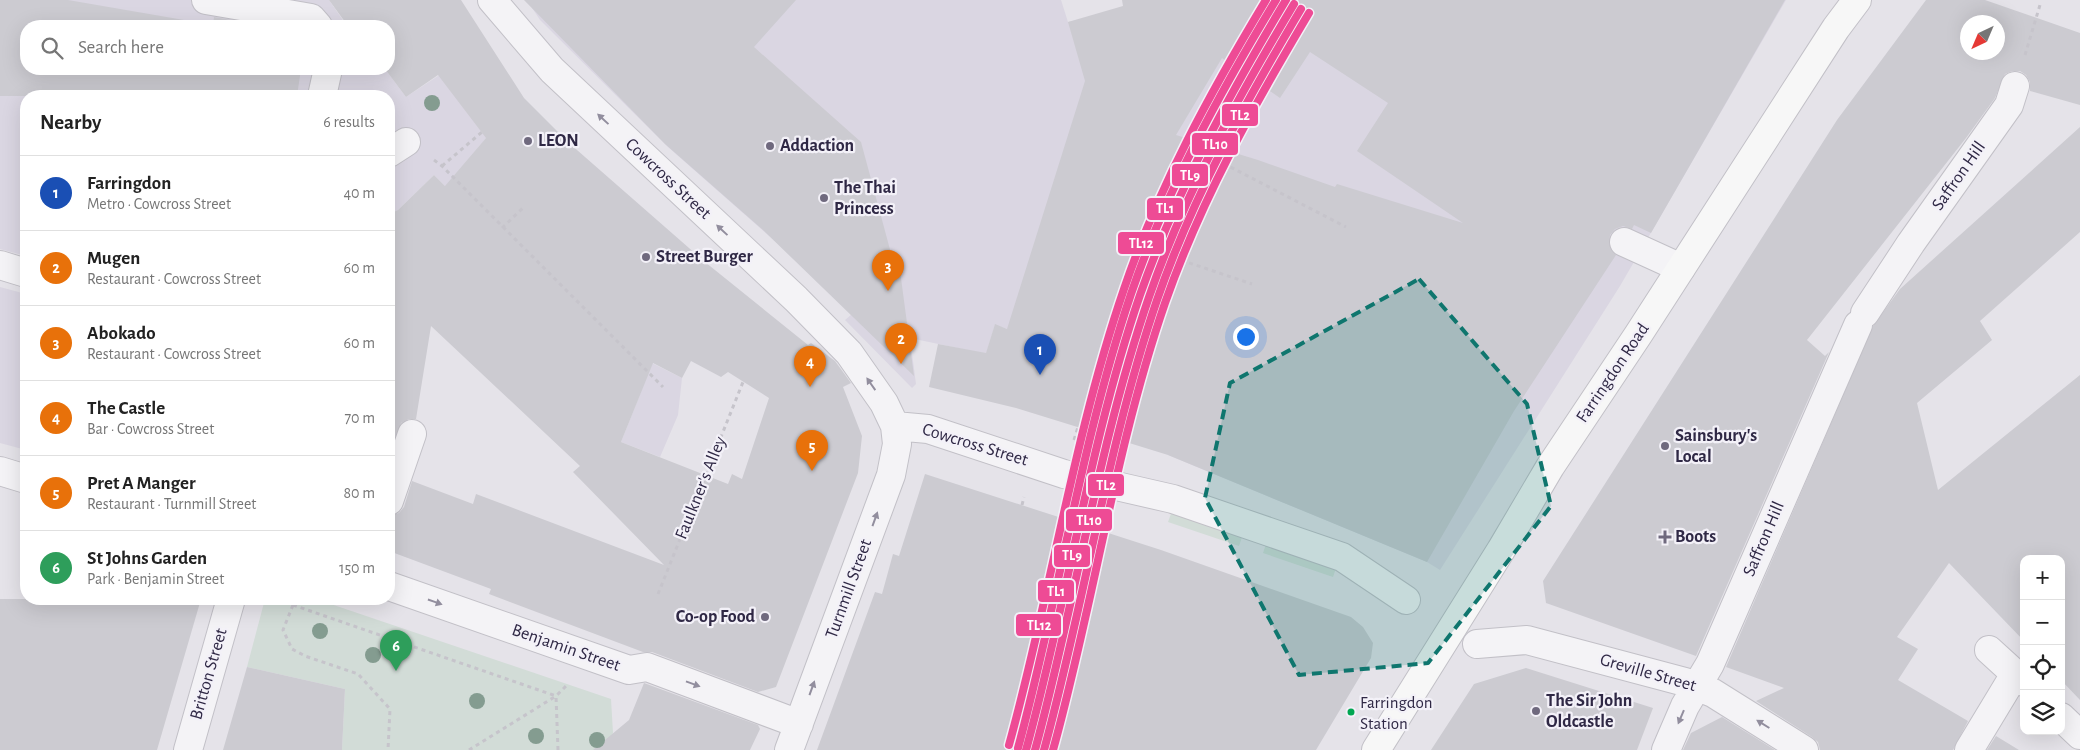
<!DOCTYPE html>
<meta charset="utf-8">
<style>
body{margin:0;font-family:"Alegreya Sans",sans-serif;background:#f2f2f2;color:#222}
.controls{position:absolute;right:15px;bottom:15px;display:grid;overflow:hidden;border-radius:10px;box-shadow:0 5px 20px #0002}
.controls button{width:45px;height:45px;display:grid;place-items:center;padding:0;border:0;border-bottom:1px solid #e0e0e0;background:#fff;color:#222;font:25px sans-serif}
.compass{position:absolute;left:1960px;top:15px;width:45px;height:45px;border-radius:50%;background:#fff;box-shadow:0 5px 20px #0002;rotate:224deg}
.you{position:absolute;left:1245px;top:336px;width:18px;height:18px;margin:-12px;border:4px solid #fff;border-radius:50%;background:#1a73e8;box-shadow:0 0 0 8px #1a73e833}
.badge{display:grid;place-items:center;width:32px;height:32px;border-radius:50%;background:#7c3aed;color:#fff;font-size:16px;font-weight:700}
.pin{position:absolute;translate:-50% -41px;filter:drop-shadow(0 1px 2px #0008)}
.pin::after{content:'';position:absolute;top:26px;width:18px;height:15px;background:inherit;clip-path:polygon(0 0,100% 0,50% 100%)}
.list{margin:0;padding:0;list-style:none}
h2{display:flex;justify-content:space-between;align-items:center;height:65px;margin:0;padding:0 20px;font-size:21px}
h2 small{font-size:16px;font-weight:400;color:#767676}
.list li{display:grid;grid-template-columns:32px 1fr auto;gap:15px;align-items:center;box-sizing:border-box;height:75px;padding:0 20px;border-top:1px solid #e0e0e0}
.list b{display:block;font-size:19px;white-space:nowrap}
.list p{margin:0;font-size:16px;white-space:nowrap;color:#767676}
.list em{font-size:16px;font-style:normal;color:#767676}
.icon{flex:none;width:28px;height:28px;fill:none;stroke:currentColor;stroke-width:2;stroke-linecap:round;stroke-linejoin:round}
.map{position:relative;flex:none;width:2080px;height:750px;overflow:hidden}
.search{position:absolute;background:#fff;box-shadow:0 5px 20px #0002;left:20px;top:20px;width:375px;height:55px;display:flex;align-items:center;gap:12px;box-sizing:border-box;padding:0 18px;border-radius:20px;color:#767676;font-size:19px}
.panel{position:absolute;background:#fff;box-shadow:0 5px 20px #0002;left:20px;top:90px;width:375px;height:515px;border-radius:20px}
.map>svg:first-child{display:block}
.built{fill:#dad6e2}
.green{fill:#d2dcd7}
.building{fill:#cccbd1;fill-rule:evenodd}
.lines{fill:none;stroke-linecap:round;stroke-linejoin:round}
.minor-casing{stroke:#c2c0c7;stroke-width:30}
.major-casing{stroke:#c2c0c7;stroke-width:30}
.path{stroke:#c6c4cb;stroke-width:3;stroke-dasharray:4 4;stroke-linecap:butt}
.minor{stroke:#f4f3f6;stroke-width:28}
.major{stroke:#f7f7f7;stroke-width:28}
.rail-1-casing{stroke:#f3f1f8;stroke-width:11}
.rail-2-casing{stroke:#f3f1f8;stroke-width:11}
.rail-3-casing{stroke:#f3f1f8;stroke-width:11}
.rail-4-casing{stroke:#f3f1f8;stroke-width:11}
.rail-5-casing{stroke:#f3f1f8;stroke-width:11}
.rail-6-casing{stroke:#f3f1f8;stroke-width:11}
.rail-1{stroke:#ee4b95;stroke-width:8}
.rail-2{stroke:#ee4b95;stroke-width:8}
.rail-3{stroke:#ee4b95;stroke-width:8}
.rail-4{stroke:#ee4b95;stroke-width:8}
.rail-5{stroke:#ee4b95;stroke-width:8}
.rail-6{stroke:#ee4b95;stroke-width:8}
.tree{fill:#849c90}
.oneway{fill:#928e9e}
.marked{fill:#0f766e;fill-opacity:0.2;stroke:#0f766e;stroke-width:4;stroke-dasharray:10 6;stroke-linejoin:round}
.poi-dot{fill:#6f697e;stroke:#f3f1f8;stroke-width:2}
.bus-dot{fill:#00a651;stroke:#f3f1f8;stroke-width:2}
.labels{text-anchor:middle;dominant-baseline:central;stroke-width:4.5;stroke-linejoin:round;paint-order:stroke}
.bus-label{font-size:17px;fill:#2f2845;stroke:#f3f1f8;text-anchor:start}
.poi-label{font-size:18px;font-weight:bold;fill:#2f2845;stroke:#f3f1f8;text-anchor:start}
.street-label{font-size:18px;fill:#2f2845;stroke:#f3f1f8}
.line-badge{stroke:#f3f1f8;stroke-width:2}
.badge-label{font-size:14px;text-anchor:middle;font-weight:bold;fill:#fff}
</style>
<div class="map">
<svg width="2080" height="750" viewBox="0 0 2080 750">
<rect width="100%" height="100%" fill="#e5e3e9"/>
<path class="built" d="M 0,0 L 329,0 L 347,26 L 26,26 L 26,69 L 379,69 L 381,71 L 385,69 L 406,97 L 444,72 L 487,137 L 477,149 L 490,162 L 650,362 L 682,378 L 678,415 L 660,457 L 621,442 L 641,392 L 642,384 L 434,175 L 398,210 L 389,214 L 389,96 L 26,96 L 26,256 L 0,249 Z
M 527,0 L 1061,0 L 1068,22 L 1167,0 L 1786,0 L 1620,286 L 1440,570 L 1427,562 L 1168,455 L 1258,161 L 1007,329 L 995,325 L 986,354 L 910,338 L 916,384 L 912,388 L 845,320 L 852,314 L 776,242 L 668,147 L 540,20 Z
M 0,287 L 26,294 L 26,450 L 0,443 Z"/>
<path class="green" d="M 1172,511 L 1243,534 L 1239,546 L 1168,522 Z
M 1267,541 L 1337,565 L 1333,577 L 1263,553 Z
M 265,599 L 316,599 L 611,699 L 613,733 L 606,750 L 342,750 L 345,689 L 247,667 Z"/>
<path class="building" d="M 0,0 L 68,0 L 213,25 L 214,17 L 267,26 L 26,26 L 26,69 L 301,69 L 297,96 L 0,96 Z
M 329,0 L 461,0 L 524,98 L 569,143 L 705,262 L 808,345 L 811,343 L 835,361 L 851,383 L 843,387 L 862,436 L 858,473 L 776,687 L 758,692 L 652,652 L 643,652 L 489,594 L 491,589 L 389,551 L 389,516 L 399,513 L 404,507 L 412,481 L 473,504 L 476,494 L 664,565 L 573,472 L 580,466 L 431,326 L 416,419 L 409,419 L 401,423 L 389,454 L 389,214 L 398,210 L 434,175 L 445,186 L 486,138 L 438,75 L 406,97 L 385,69 L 389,69 L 389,26 L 348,26 ZM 691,361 L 721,377 L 728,372 L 769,398 L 742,479 L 732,474 L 728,484 L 621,442 L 653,363 L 682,378 Z
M 524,0 L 796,0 L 754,47 L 861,142 L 895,268 L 899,263 L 914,376 L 763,230 L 665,144 Z
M 1122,0 L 1785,0 L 1651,233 L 1634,225 L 1632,229 L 1623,226 L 1615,229 L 1610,235 L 1609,244 L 1616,255 L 1514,411 L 1427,562 L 1168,455 L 1016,408 L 929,387 L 938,344 L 986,353 L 995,324 L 1007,329 L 1085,81 L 1068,22 L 1123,6 ZM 1310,52 L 1388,103 L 1357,151 L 1463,223 L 1337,184 L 1335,187 L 1258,160 L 1176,135 L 1222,58 L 1280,98 Z
M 1926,0 L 1985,0 L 2080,33 L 2080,105 L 2030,91 L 2030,82 L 2026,75 L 2020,71 L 2012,71 L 2005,74 L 1995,98 L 1966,138 L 1807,340 L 1825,356 L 1829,352 L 1696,656 L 1546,603 L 1543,581 L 1837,120 ZM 1968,22 L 1998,22 L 1998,52 L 1968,52 Z
M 2080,127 L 2080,232 L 1980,321 L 1992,340 L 1917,403 L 1938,490 L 2080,375 L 2080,700 L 2061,680 L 2061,559 L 2024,559 L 2024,641 L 1949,563 L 1897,637 L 1918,649 L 1898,680 L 1968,721 L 1953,750 L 1820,750 L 1818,742 L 1812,737 L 1756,701 L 1784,688 L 1726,667 L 1873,326 L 1900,289 Z
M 925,474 L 1161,550 L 1351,617 L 1363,627 L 1373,643 L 1371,658 L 1316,750 L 817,750 L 875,592 L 882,594 L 893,554 L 899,556 Z
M 0,599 L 201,599 L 157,750 L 0,750 Z
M 247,667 L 345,689 L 342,750 L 223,750 Z
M 1526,668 L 1653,708 L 1637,750 L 1431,750 L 1474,684 Z
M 644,683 L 758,725 L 760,729 L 750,750 L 593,750 L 629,720 Z
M 1722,717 L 1775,750 L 1683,750 L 1691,733 Z
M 1996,736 L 2019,750 L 1987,750 Z"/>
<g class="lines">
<g class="minor-casing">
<path id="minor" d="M 206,0 L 311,18 L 318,26
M 492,0 L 552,70 L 796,299 L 849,353 L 884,403 L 895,426 L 897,444 L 891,475 L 789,750
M 322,96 L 328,69
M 389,153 L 406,142
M 1624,242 L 1681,268
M 0,265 L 26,273
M 1865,313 L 1911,243 L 2009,105 L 2015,86
M 895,426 L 928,429 L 1064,474 L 1173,499 L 1342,557 L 1406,600
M 0,471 L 26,479
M 389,501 L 412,434
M 389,586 L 629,670 L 647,667 L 799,724
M 1477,644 L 1527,640 L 1685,682 L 1713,693 L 1804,750
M 1989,650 L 2024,682
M 2061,717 L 2080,735
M 188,750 L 231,599
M 1666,750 L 1685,706 L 1710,664 L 1858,325
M 1969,750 L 2015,674"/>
</g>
<g class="major-casing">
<path id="major" d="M 1376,750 L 1501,550 L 1550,467 L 1638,335 L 1836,28 L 1857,0"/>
</g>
<path class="path" d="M 2025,55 L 2040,5
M 1188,145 L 1346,227
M 434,160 L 442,166 L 663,387
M 442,166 L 482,132
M 502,228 L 524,207
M 1136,245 L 1252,284
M 1074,440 L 1078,427
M 1022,505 L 1024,497
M 658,594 L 743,382
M 288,599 L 293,605 L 283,630 L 292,649 L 305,656 L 358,674 L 390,709 L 388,750
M 293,605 L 556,696
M 469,750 L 556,696
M 558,750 L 556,696 L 567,685"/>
<use href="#minor" class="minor"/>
<use href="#major" class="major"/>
<g class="rail-1-casing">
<path id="rail-1" d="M 1026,750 C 1068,599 1089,443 1140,295 C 1177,190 1229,95 1286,0"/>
</g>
<g class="rail-2-casing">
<path id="rail-2" d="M 1035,750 C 1076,600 1098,445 1149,297 C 1185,193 1237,99 1294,4"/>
</g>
<g class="rail-3-casing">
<path id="rail-3" d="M 1018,748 C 1059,597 1081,442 1131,294 C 1167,189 1219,94 1276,0"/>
</g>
<g class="rail-4-casing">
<path id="rail-4" d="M 1044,750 C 1085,601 1107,446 1157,300 C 1193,196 1245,103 1301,9"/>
</g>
<g class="rail-5-casing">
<path id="rail-5" d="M 1009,745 C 1051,594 1073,438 1124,289 C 1159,186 1210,93 1266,0"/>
</g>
<g class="rail-6-casing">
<path id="rail-6" d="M 1053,750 C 1094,602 1115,448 1165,303 C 1201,200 1253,107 1309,13"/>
</g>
<use href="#rail-1" class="rail-1"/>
<use href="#rail-2" class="rail-2"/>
<use href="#rail-3" class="rail-3"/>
<use href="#rail-4" class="rail-4"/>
<use href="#rail-5" class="rail-5"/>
<use href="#rail-6" class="rail-6"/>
</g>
<g class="tree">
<circle cx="432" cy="103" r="8"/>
<circle cx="320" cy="631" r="8"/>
<circle cx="373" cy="655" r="8"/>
<circle cx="477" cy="701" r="8"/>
<circle cx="536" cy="736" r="8"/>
<circle cx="597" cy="740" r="8"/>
</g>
<defs><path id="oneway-solid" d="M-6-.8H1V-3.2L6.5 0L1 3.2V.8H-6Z" transform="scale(1.25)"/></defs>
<g class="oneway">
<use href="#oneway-solid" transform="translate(603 119) rotate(-137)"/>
<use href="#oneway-solid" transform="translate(722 230) rotate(-137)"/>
<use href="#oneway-solid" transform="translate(871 384) rotate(-125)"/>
<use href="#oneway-solid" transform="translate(875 519) rotate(-70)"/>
<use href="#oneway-solid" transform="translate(435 602) rotate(19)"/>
<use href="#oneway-solid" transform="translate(693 684) rotate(20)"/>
<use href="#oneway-solid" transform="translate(812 688) rotate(-70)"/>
<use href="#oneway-solid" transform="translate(1681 717) rotate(113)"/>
<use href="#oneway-solid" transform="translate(1763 724) rotate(-148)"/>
</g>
<path class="marked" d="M 1419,279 L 1527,404 L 1551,506 L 1428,663 L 1299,675 L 1205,498 L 1230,383 Z"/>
<g class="poi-dot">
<circle cx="528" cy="141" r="5"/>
<circle cx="770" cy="146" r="5"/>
<circle cx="824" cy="198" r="5"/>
<circle cx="646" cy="257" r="5"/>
<circle cx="1665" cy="446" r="5"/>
<path d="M1662.5 529.5h5v5h5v5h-5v5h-5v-5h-5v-5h5z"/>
<circle cx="765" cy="617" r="5"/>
<circle cx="1536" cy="711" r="5"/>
</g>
<circle class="bus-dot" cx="1351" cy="712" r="4.5"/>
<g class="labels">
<g class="bus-label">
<text x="1360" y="702">Farringdon<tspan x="1360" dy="21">Station</tspan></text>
</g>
<g class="poi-label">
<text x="538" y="141">LEON</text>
<text x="780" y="146">Addaction</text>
<text x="834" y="188">The Thai<tspan x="834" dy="21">Princess</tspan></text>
<text x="656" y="257">Street Burger</text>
<text x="1675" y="436">Sainsbury's<tspan x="1675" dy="21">Local</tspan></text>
<text x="1675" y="537">Boots</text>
<text x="755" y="617" text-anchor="end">Co-op Food</text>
<text x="1546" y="701">The Sir John<tspan x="1546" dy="21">Oldcastle</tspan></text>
</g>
<g class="street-label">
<text transform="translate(1959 176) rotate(-55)">Saffron Hill</text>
<text transform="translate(668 179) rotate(43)">Cowcross Street</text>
<text transform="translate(1613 373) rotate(-56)">Farringdon Road</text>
<text transform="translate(975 445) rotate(17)">Cowcross Street</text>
<text transform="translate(701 488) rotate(-68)">Faulkner's Alley</text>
<text transform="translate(1764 539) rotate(-67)">Saffron Hill</text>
<text transform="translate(849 589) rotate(-70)">Turnmill Street</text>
<text transform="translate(566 648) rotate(19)">Benjamin Street</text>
<text transform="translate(1648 673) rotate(16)">Greville Street</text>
<text transform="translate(209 674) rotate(-74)">Britton Street</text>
</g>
</g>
<g class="line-badge">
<rect x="1221" y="103" width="38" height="24" rx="5" fill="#ee4b95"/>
<rect x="1191" y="132" width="48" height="24" rx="5" fill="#ee4b95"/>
<rect x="1171" y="163" width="38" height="24" rx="5" fill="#ee4b95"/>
<rect x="1146" y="197" width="38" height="24" rx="5" fill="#ee4b95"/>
<rect x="1117" y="231" width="48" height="24" rx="5" fill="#ee4b95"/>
<rect x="1087" y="473" width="38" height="24" rx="5" fill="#ee4b95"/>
<rect x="1065" y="508" width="48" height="24" rx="5" fill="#ee4b95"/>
<rect x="1053" y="544" width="38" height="24" rx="5" fill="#ee4b95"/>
<rect x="1037" y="579" width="38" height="24" rx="5" fill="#ee4b95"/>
<rect x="1015" y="613" width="47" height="24" rx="5" fill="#ee4b95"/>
</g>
<g class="badge-label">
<text x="1240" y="120">TL2</text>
<text x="1215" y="149">TL10</text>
<text x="1190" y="180">TL9</text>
<text x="1165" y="213">TL1</text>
<text x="1141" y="248">TL12</text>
<text x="1106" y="490">TL2</text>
<text x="1089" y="525">TL10</text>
<text x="1072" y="560">TL9</text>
<text x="1056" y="596">TL1</text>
<text x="1039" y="630">TL12</text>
</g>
</svg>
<div class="controls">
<button>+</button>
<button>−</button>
<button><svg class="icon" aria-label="locate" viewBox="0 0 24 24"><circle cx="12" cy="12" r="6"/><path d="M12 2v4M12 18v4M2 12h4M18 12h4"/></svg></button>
<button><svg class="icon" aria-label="layers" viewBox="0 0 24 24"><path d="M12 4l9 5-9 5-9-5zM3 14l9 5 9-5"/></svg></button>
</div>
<svg class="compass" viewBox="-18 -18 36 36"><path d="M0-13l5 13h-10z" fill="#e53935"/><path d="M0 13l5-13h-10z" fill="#767676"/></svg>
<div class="you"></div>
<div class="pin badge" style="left:1040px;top:375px;background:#1a4fb4">1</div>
<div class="pin badge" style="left:901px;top:364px;background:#e8710a">2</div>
<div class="pin badge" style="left:888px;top:291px;background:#e8710a">3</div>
<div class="pin badge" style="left:810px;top:387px;background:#e8710a">4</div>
<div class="pin badge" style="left:812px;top:471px;background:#e8710a">5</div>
<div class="pin badge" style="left:396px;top:671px;background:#2e9e5b">6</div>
<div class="search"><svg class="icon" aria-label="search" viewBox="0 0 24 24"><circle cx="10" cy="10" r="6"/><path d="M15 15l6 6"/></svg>Search here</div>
<section class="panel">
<h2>Nearby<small>6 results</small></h2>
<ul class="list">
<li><span class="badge" style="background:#1a4fb4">1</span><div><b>Farringdon</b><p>Metro · Cowcross Street</p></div><em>40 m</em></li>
<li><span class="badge" style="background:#e8710a">2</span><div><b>Mugen</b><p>Restaurant · Cowcross Street</p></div><em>60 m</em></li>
<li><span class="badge" style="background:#e8710a">3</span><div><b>Abokado</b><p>Restaurant · Cowcross Street</p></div><em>60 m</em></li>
<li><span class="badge" style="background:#e8710a">4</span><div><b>The Castle</b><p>Bar · Cowcross Street</p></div><em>70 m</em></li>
<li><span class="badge" style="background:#e8710a">5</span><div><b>Pret A Manger</b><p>Restaurant · Turnmill Street</p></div><em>80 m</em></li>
<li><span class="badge" style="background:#2e9e5b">6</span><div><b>St Johns Garden</b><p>Park · Benjamin Street</p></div><em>150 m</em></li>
</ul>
</section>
</div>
